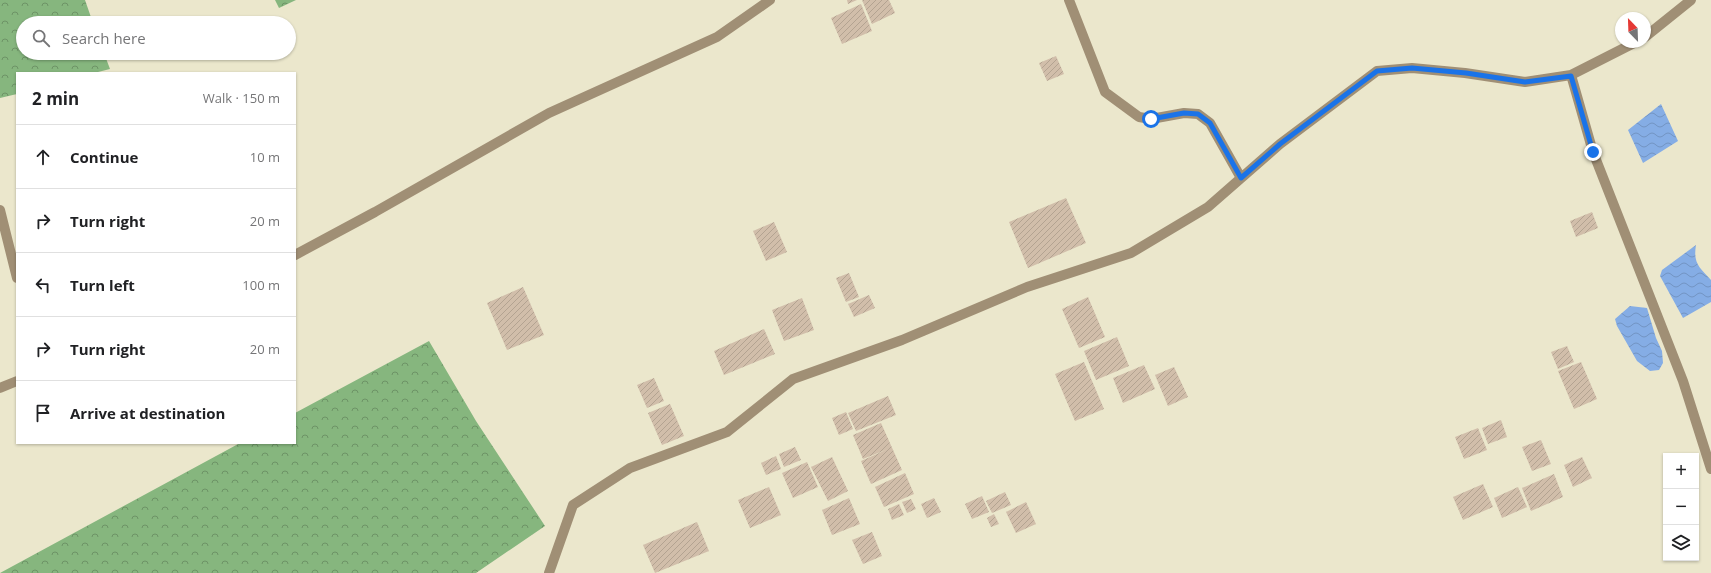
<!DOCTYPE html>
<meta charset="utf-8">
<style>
body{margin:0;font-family:"Open Sans",sans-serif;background:#f2f2f2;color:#202124}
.controls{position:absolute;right:12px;bottom:12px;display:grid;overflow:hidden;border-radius:0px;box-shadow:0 1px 3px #0004}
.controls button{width:36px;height:36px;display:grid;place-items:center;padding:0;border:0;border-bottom:1px solid #e0e0e0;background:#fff;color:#202124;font:20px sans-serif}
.compass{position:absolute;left:1615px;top:12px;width:36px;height:36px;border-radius:50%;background:#fff;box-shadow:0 1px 3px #0004;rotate:337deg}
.stop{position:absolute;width:12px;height:12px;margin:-9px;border:3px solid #1a73e8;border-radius:50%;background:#fff}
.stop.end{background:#1a73e8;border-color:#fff;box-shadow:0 1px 4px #0008}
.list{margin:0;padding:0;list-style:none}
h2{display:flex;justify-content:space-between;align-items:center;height:52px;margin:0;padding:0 16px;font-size:17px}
h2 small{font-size:13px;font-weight:400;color:#757577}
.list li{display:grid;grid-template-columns:26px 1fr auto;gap:12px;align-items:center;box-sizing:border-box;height:64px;padding:0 16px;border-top:1px solid #e0e0e0}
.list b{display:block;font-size:15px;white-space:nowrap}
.list em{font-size:13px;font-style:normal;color:#757577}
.icon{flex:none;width:22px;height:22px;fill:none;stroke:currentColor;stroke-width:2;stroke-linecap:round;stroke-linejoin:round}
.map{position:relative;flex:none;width:1711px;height:573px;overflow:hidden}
.search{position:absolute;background:#fff;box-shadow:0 1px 3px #0004;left:16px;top:16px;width:280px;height:44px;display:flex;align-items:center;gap:10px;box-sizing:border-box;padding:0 14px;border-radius:22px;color:#757577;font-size:15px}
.panel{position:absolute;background:#fff;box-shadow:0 1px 3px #0004;left:16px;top:72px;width:280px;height:372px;border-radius:0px}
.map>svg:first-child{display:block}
.forest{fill:url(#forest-crowns)}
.water{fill:url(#water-waves)}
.building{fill:url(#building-hatch)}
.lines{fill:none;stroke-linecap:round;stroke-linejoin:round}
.street{stroke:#a08f75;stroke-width:10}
.route{stroke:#1a73e8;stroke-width:5}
</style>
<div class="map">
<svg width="1711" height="573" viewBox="0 0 1711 573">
<defs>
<pattern id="forest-crowns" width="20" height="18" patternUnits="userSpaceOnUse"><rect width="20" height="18" fill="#86b67e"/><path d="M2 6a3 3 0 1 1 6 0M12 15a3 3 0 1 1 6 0" fill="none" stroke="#6d9366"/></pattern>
<pattern id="water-waves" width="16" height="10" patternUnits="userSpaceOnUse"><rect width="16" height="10" fill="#85ade5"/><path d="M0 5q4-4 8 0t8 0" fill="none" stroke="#7294c3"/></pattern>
<pattern id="building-hatch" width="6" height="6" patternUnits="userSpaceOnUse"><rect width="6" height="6" fill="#d1beaa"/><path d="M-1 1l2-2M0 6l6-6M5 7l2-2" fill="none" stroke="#b3a391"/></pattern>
</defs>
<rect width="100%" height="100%" fill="#ebe7cc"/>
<path class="forest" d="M 0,0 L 85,0 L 93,23 L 23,23 L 23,53 L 104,53 L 110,69 L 94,73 L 17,73 L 17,94 L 0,98 Z
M 275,0 L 296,0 L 279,8 Z
M 429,341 L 476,421 L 545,526 L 476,573 L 0,573 L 240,443 L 295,443 L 295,413 Z"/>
<path class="water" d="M 1661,104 L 1678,141 L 1643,163 L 1628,130 Z
M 1696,245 C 1693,263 1699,267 1711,280 L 1711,302 L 1683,318 L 1660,276 L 1662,270 Z
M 1630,306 L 1647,308 L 1656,338 L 1662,351 L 1663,363 L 1659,370 L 1650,371 L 1637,361 L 1617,326 L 1615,319 Z"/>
<path class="building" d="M 847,0 L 857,0 L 848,4 Z
M 862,0 L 889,0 L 895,13 L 872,24 Z
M 861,4 L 872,31 L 842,44 L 831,18 Z
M 1056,56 L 1064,74 L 1047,81 L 1039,63 Z
M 1066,198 L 1086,243 L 1028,268 L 1009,222 Z
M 1592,212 L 1598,228 L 1576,237 L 1570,221 Z
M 774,222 L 787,252 L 766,261 L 753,231 Z
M 849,273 L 859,297 L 846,302 L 836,278 Z
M 523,287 L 544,335 L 507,350 L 487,303 Z
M 869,295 L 875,308 L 854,317 L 848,304 Z
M 1088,297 L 1105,337 L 1079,348 L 1062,309 Z
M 802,298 L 814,330 L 784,341 L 772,310 Z
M 764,329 L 775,354 L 724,375 L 714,351 Z
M 1117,337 L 1129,366 L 1096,380 L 1084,351 Z
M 1567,346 L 1574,362 L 1558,369 L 1551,352 Z
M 1084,362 L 1104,409 L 1075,421 L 1055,374 Z
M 1581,362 L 1597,399 L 1574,409 L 1558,371 Z
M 1144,365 L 1155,389 L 1123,403 L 1113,378 Z
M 1174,367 L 1188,397 L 1168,406 L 1155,375 Z
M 654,378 L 664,401 L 647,408 L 637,385 Z
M 888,396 L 896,415 L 856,431 L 848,413 Z
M 670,404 L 684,436 L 662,445 L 648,413 Z
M 846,412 L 853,429 L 839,435 L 832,418 Z
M 1501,420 L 1507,437 L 1488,444 L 1482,428 Z
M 881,423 L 902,470 L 871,484 L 861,461 L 888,449 L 863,459 L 853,435 Z
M 1478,428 L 1487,450 L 1464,459 L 1455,437 Z
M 1541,440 L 1551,464 L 1532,471 L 1522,447 Z
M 795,447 L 801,460 L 784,467 L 779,454 Z
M 776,456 L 781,469 L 766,475 L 761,463 Z
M 832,457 L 848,491 L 828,501 L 811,467 Z
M 1582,457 L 1592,478 L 1573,487 L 1564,465 Z
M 807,462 L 818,487 L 793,498 L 782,473 Z
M 905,473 L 914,494 L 884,507 L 875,487 Z
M 1554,474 L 1563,497 L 1531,511 L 1522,488 Z
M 1483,484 L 1493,507 L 1463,520 L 1453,497 Z
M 769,487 L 781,515 L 750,528 L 738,500 Z
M 1518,487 L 1527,507 L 1502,518 L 1494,498 Z
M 1005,492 L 1011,505 L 992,513 L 986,501 Z
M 982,496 L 989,512 L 972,519 L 965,504 Z
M 849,498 L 860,524 L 832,535 L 822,510 Z
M 934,498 L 941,512 L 927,518 L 921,504 Z
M 911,499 L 916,509 L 907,513 L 902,502 Z
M 1026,502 L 1036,524 L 1016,533 L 1006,512 Z
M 899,504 L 904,515 L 892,520 L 888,509 Z
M 994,514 L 999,524 L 991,527 L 987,518 Z
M 697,522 L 709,551 L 655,573 L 643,545 Z
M 872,532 L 882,556 L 863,564 L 852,540 Z"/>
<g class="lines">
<path class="street" d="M 1069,0 L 1105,92 L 1139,117 L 1151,119 L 1184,113 L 1198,114 L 1210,123 L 1241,178
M 1645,37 L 1691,0
M 1571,75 L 1593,152 L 1683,381 L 1711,469
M 0,210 L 17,278
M 295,255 L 375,212 L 549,113 L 717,37 L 770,0
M 0,388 L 17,381
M 549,573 L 573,505 L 630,468 L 727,432 L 793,379 L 902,340 L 1027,287 L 1131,253 L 1208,207 L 1280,144 L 1377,71 L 1412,68 L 1465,73 L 1525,82 L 1571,75 L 1636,42"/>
</g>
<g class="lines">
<path class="route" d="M 1151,119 L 1184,113 L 1198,114 L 1210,123 L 1241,178 L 1280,144 L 1377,71 L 1412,68 L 1466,73 L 1525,82 L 1571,76 L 1593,152"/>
</g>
</svg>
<div class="controls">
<button>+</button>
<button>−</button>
<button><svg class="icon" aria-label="layers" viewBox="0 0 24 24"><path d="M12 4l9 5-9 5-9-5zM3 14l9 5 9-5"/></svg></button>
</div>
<svg class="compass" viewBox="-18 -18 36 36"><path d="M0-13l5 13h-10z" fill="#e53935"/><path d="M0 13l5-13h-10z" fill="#757577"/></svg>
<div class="stop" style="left:1151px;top:119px"></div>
<div class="stop end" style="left:1593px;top:152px"></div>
<div class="search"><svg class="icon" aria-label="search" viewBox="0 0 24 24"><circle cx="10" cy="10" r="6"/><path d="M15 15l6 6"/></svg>Search here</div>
<section class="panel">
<h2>2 min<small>Walk · 150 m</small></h2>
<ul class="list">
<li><svg class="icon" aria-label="ahead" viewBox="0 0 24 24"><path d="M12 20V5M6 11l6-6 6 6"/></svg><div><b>Continue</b></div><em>10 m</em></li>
<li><svg class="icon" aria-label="right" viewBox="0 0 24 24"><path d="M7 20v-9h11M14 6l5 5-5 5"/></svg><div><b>Turn right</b></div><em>20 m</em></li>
<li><svg class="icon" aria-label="left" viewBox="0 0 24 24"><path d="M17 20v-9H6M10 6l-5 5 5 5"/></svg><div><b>Turn left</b></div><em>100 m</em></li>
<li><svg class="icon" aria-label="right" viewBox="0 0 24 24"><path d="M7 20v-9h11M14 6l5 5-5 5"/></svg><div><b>Turn right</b></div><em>20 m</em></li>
<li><svg class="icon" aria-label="arrive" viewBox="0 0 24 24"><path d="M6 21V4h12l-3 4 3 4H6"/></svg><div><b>Arrive at destination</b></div></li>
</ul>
</section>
</div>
